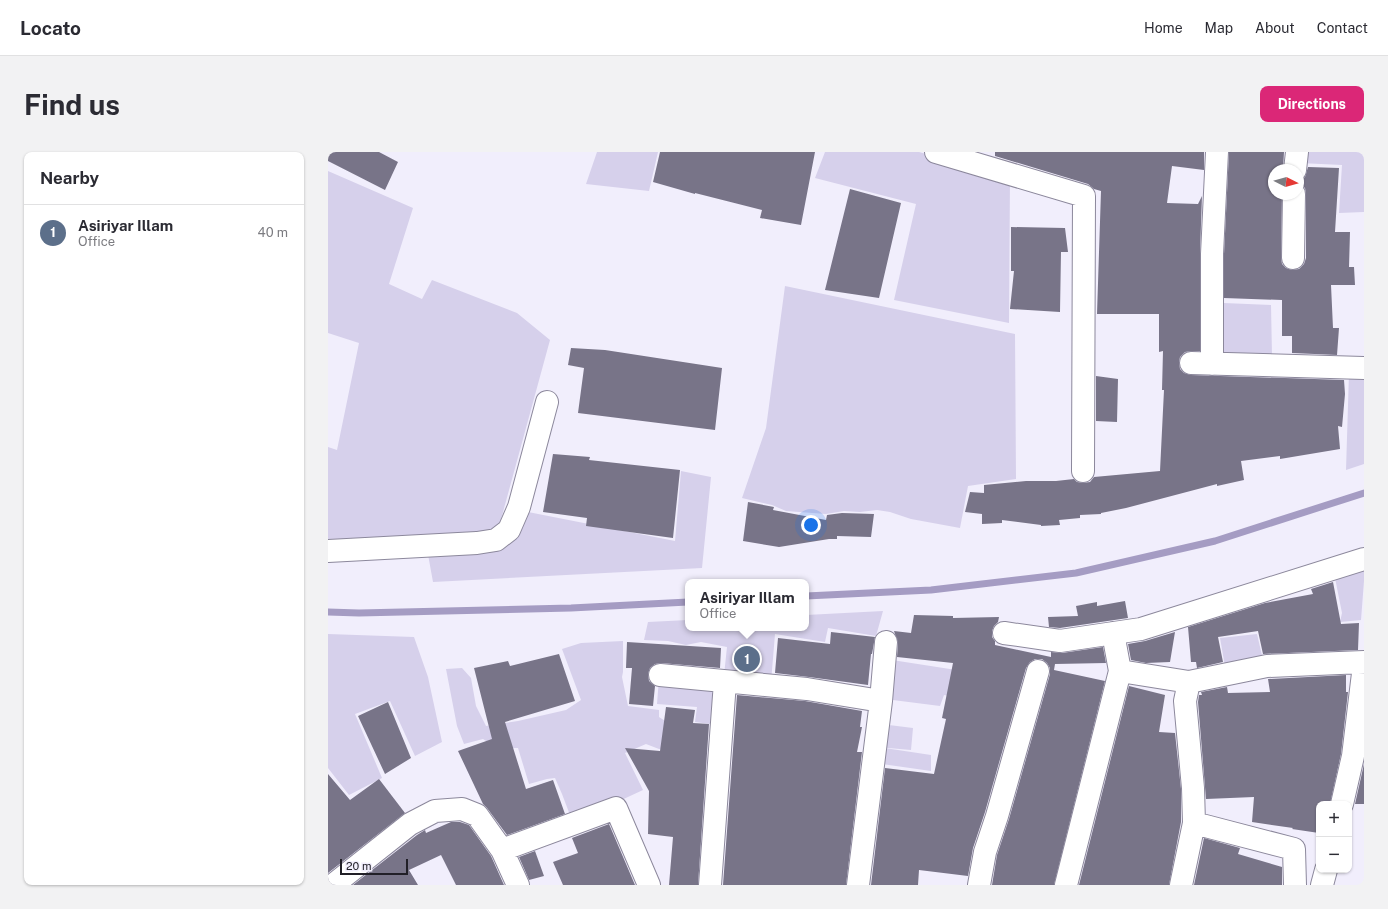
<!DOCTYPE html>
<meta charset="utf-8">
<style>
body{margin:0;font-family:"Public Sans",sans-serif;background:#f2f2f3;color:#2b2b33}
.controls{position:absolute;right:12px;bottom:12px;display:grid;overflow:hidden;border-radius:8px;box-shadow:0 1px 3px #0004}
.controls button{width:36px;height:36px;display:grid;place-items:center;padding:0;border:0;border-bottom:1px solid #e1e1e2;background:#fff;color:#2b2b33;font:20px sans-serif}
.compass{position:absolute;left:940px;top:12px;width:36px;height:36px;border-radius:50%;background:#fff;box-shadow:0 1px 3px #0004;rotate:96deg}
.scale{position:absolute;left:12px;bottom:10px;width:68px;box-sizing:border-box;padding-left:4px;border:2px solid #211f27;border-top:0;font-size:11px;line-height:14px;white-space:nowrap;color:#211f27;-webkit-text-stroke:3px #f1eefc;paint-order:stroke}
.you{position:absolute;left:483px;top:373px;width:14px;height:14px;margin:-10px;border:3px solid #fff;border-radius:50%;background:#1a73e8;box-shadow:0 0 0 6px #1a73e833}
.badge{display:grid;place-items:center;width:26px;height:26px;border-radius:50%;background:#db2777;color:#fff;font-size:13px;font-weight:700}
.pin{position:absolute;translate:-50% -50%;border:2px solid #fff;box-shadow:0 1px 4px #0006}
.popup{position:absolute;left:357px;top:427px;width:124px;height:52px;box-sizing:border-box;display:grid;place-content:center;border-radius:8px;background:#fff;filter:drop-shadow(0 1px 3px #0005);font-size:13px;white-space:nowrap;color:#7c7c81}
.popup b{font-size:15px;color:#2b2b33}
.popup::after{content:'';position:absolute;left:50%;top:100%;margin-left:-8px;border:8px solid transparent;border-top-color:#fff}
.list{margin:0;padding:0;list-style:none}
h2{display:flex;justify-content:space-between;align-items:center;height:52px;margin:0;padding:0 16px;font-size:17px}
h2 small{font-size:13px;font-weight:400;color:#7c7c81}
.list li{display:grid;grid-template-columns:26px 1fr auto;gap:12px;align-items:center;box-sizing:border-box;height:56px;padding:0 16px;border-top:1px solid #e1e1e2}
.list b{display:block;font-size:15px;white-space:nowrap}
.list p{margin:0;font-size:13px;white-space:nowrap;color:#7c7c81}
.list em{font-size:13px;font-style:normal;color:#7c7c81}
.map{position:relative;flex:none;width:1036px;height:733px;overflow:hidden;border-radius:8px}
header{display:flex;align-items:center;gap:24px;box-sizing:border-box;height:56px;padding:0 20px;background:#fff;border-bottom:1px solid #e1e1e2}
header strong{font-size:19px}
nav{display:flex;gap:22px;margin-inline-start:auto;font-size:14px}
.intro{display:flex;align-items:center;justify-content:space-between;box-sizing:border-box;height:96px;padding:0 24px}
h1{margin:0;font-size:28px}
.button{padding:10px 18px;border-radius:8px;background:#db2777;color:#fff;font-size:14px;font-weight:700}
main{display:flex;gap:24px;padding:0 24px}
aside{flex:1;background:#fff;border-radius:8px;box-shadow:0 1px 3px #0004}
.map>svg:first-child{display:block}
.green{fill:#d6d0eb}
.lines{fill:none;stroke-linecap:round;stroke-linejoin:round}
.stream{stroke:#a59cc3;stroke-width:7}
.building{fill:#787488}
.minor-casing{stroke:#8c889c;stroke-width:24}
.minor{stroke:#fff;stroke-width:22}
</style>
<header>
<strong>Locato</strong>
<nav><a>Home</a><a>Map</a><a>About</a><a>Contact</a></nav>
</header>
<div class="intro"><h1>Find us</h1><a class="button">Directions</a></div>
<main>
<aside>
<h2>Nearby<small></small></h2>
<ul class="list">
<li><span class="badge" style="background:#5c6f8a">1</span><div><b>Asiriyar Illam</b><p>Office</p></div><em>40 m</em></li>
</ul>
</aside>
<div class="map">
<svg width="1036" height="733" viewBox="0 0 1036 733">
<rect width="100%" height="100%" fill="#f1eefc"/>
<path class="green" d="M 269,0 L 330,0 L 321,39 L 258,32 Z
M 497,0 L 591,0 L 682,26 L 681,171 L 566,148 L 588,52 L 487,26 Z
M 972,0 L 1036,0 L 1036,60 L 1011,61 L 1014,13 L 972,11 Z
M 0,19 L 85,56 L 61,132 L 94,147 L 104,128 L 189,161 L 222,188 L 169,382 L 0,390 L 0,295 L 9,298 L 31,191 L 0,181 Z
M 457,134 L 687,182 L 688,327 L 640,334 L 632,376 L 583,367 L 562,360 L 549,358 L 532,360 L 516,359 L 498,362 L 458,359 L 444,353 L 414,346 L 438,276 Z
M 896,151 L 943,153 L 944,204 L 894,208 Z
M 1036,220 L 1036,312 L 1018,318 L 1021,221 Z
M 353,319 L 383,325 L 374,416 L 105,430 L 99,397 L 174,391 L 195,359 L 347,389 Z
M 1036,411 L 1036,429 L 1033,468 L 1012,470 L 1014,461 L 1006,421 Z
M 555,459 L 548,484 L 500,476 L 497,490 L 447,482 L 443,530 L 396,523 L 399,495 L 373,490 L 358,493 L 340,489 L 316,488 L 320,470 L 360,468 L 360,476 L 478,476 L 478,463 Z
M 0,482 L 86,485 L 100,525 L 114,590 L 87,604 L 62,549 L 27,562 L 54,626 L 21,643 L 0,616 Z
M 929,482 L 936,512 L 898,520 L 892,486 Z
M 295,489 L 295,520 L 294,525 L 300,554 L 331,558 L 331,565 L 345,574 L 342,596 L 331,597 L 318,592 L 297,601 L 315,638 L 287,651 L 242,663 L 234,642 L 227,626 L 219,627 L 201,632 L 190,596 C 176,596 167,595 155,587 L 136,592 L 129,574 L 118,517 L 134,516 L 143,526 L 148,554 L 158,574 L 190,569 L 238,558 L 253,548 L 234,497 L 253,491 Z
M 564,508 L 654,522 L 648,549 L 616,543 L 612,554 L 557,547 Z
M 331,526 L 392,533 L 390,573 L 367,570 L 369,555 L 329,552 Z
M 553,572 L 585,576 L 583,598 L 549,595 Z
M 550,595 L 603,603 L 603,619 L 547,611 Z"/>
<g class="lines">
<path class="stream" d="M 478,444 L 603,438 L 748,421 L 887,389 L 1036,341
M 0,460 L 31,461 L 243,456 L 360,450"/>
</g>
<path class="building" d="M 0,0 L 51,0 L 70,10 L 57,38 L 0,9 Z
M 332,0 L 487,0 L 473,73 L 432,66 L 434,58 L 367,41 L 367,42 L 325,30 Z
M 667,0 L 876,0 L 876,18 L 844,14 L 839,51 L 870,52 L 874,44 L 872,101 L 872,199 L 863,199 L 857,200 L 852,205 L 851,210 L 852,217 L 856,221 L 863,223 L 1016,228 L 1017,242 L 1014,275 L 1010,274 L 1012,297 L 952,307 L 952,304 L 913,309 L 916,328 L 889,334 L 889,332 L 798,356 L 773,361 L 773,362 L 752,363 L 752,366 L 731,368 L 732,373 L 713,374 L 713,373 L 674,368 L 674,371 L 654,372 L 654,362 L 637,360 L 642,340 L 656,341 L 656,333 L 698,329 L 728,329 L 746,327 L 749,330 L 755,331 L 762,330 L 766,325 L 832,319 L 836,238 L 834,238 L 835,199 L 831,200 L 831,162 L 769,162 L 773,39 L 766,37 L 760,32 L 667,4 Z
M 901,0 L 956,0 L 955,18 L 946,18 L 946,42 L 954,42 L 953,106 L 954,112 L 958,116 L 964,118 L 971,117 L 976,112 L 978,106 L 978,42 L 977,36 L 970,30 L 977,25 L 980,15 L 1011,16 L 1007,80 L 1022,80 L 1021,115 L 1026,115 L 1027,133 L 1003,133 L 1005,176 L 1011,176 L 1009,203 L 964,201 L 964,184 L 954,184 L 954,148 L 896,146 L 896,102 Z
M 522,37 L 573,51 L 551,146 L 497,138 Z
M 683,75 L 737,76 L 740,100 L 733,100 L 732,160 L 682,157 L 686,119 L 683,119 Z
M 243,196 L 277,198 L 394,216 L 387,278 L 250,261 L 256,216 L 240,213 Z
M 768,224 L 790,227 L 789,270 L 768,269 Z
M 225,302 L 262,305 L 261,308 L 352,318 L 345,386 L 258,374 L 259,366 L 215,360 Z
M 420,350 L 446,355 L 445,358 L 498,368 L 499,363 L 514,361 L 546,362 L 543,385 L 509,384 L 509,387 L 501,387 L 451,395 L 415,389 Z
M 1005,430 L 1013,472 L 1031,471 L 1030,498 L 935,502 L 930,479 L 890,485 L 895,510 L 869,516 L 868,510 L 863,510 L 860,475 L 937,451 L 985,442 L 983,437 Z
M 797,449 L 800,466 L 732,476 L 721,475 L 720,465 L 750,464 L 748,454 L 769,450 L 769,454 Z
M 586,463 L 625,464 L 625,466 L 671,465 L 670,470 L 666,474 L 664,479 L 664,485 L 667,489 L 667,493 L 723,505 L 723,500 L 734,501 L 775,495 L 778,511 L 727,512 L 726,518 L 777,529 L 726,733 L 664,733 L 669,703 L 681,667 L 722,522 L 722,516 L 719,511 L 714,507 L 707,507 L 702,510 L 698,516 L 657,660 L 645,696 L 640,724 L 591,718 L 590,733 L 543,733 L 557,616 L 606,622 L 618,567 L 614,566 L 625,511 L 569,505 L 570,491 L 566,479 L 583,481 Z
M 503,480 L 547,485 L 544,502 L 543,502 L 540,533 L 481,525 L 447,521 L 450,486 L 502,492 Z
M 847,480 L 842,510 L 818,511 L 803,508 L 800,492 L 817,489 Z
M 299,490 L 393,496 L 392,516 L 333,511 L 327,512 L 322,516 L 320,522 L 321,529 L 327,534 L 325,554 L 301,552 L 304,516 L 298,516 Z
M 231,502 L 247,549 L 177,570 L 198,637 L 225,628 L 237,662 L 179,683 L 159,656 L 155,652 L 130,599 L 164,587 L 146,516 L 180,509 L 182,514 Z
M 1018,523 L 1018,540 L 1020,540 L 1013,602 L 1002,652 L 991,652 L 991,681 L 964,677 L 965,676 L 924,670 L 926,645 L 878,647 L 870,550 L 871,543 L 874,543 L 873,540 L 899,535 L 900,541 L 942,540 L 940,527 Z
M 801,534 L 837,543 L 831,580 L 847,581 L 853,637 L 853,670 L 841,733 L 751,733 Z
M 409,543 L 477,549 L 534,559 L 532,575 L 534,575 L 529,600 L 534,600 L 518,733 L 395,733 Z
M 60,550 L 83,606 L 57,622 L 30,564 Z
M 338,555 L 367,558 L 365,571 L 381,572 L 370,733 L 341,733 L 345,685 L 320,682 L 321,639 L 297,596 L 332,599 Z
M 1036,612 L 1036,652 L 1027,652 Z
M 0,622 L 22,648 L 51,627 L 77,661 L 0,721 Z
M 123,670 L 132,670 L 141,673 L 163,704 L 176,733 L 128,733 L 113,703 L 81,718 L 90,733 L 25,733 L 89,683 L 97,678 L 98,681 Z
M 281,672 L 307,733 L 235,733 L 225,710 L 250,701 L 244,686 Z
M 876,686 L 912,696 L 910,702 L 954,715 L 954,733 L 866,733 Z
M 207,699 L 216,724 L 201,728 L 191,705 Z"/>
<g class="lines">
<g class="minor-casing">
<path id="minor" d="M 608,0 L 756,44 L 755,319
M 967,18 L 969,0
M 965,106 L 966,42
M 863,211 L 1036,216
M 884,212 L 884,102 L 889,0
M 0,399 L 149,391 L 168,388 L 181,378 L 191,355 L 219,250
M 676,481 L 732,489 L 813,477 L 1036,407
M 785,481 L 792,519
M 332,523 L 479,537 L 553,549
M 1014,652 L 1025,604 L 1036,513
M 866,671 L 966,697 L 967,733
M 174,698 L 288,656 L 321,733
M 5,733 L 82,672 L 107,659 L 134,657 L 149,663 L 174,698 L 190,733
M 382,733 L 397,530
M 530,733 L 553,549 L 558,490
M 651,733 L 657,700 L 669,664 L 710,519
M 738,733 L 792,519 L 861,530
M 853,733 L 866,671 L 865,636 L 857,549 L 861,530 L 939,514 L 1036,510
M 994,733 L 998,718"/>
</g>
<use href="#minor" class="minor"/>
</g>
</svg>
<div class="controls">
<button>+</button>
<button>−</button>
</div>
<svg class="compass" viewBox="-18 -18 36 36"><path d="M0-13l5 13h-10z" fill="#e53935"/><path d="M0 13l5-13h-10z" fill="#7c7c81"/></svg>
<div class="scale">20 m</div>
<div class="you"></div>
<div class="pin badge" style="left:419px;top:507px;background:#5c6f8a">1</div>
<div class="popup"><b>Asiriyar Illam</b>Office</div>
</div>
</main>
